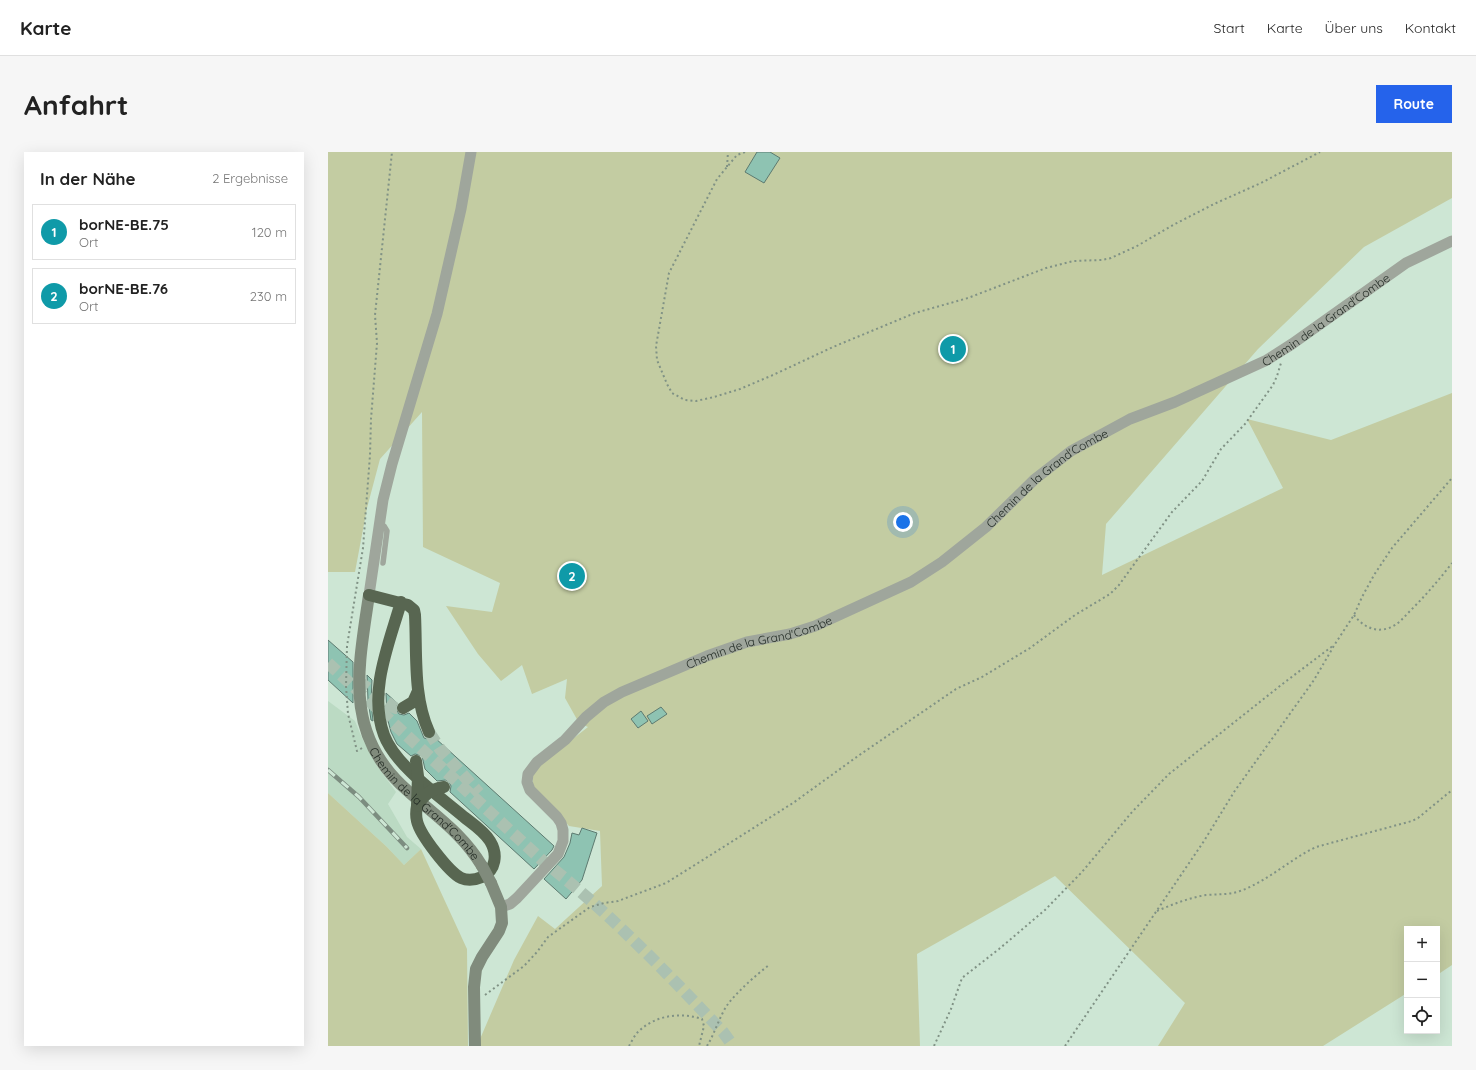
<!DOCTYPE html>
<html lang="de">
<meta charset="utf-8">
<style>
body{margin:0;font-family:Quicksand,sans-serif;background:#f6f6f6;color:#222}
.controls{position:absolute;right:12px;bottom:12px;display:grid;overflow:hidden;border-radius:0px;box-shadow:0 4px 16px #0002}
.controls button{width:36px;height:36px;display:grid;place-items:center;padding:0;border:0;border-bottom:1px solid #e0e0e0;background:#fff;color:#222;font:20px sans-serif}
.you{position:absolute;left:575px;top:370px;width:14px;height:14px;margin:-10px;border:3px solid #fff;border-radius:50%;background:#1a73e8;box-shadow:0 0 0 6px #1a73e833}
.badge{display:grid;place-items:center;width:26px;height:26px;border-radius:50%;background:#2563eb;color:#fff;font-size:13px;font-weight:700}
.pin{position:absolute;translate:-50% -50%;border:2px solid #fff;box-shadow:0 1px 4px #0006}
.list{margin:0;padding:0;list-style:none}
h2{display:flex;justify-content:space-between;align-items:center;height:52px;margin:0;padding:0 16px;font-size:17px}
h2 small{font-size:13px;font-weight:400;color:#767676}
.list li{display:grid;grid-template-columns:26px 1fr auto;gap:12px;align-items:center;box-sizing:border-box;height:56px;margin:0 8px 8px;padding:0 8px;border:1px solid #e0e0e0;border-radius:0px}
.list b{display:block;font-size:15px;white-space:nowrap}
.list p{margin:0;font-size:13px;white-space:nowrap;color:#767676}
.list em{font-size:13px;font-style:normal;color:#767676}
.icon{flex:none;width:22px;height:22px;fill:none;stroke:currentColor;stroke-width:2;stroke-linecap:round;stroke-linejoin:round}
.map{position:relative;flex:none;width:1124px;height:894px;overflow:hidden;border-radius:0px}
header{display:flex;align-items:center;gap:24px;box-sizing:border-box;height:56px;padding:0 20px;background:#fff;border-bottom:1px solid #e0e0e0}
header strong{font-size:19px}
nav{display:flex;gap:22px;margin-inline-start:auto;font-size:14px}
.intro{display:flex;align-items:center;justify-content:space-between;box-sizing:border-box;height:96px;padding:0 24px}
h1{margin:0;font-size:28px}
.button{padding:10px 18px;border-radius:0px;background:#2563eb;color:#fff;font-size:14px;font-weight:700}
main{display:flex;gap:24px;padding:0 24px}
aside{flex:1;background:#fff;border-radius:0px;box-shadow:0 4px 16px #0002}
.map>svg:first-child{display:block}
.built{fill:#bbdac3}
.green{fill:#c3cca2}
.building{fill:#8ec3b2;stroke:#5d7a70}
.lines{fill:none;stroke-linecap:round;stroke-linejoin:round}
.highway-tunnel{stroke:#abc1b1;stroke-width:12;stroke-dasharray:12 6;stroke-linecap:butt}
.path{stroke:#809285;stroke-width:2;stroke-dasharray:2 3;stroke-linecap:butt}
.lane{stroke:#9fa69c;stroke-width:5.5}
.street{stroke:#9fa69c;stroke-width:11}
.secondary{stroke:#808b7c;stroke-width:12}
.highway{stroke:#586651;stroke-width:12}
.rail-casing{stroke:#7c8d80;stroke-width:4.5}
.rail{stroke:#cde6d4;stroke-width:3;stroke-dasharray:9;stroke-linecap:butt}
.secondary-bridge{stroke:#808b7c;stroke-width:12}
.highway-bridge{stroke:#586651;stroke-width:12}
.labels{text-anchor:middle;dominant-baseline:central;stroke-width:3;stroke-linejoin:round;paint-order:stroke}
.street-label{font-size:12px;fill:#232c25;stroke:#cde6d4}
</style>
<header>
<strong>Karte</strong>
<nav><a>Start</a><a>Karte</a><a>Über uns</a><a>Kontakt</a></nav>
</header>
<div class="intro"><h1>Anfahrt</h1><a class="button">Route</a></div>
<main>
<aside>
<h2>In der Nähe<small>2 Ergebnisse</small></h2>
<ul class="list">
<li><span class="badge" style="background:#0f9aa8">1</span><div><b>borNE-BE.75</b><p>Ort</p></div><em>120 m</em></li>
<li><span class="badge" style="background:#0f9aa8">2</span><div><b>borNE-BE.76</b><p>Ort</p></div><em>230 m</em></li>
</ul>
</aside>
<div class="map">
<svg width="1124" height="894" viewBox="0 0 1124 894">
<rect width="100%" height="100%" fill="#cde6d4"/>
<path class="built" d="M 0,549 L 27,569 L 34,586 L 49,614 L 68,640 L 60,652 L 79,685 L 93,697 L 76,713 L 59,695 L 0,641 Z"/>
<path class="green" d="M 0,0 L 1124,0 L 1124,46 L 1036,95 L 930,197 L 778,372 L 774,423 L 955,336 L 919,267 L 1003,288 L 1124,241 L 1124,813 L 1109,823 L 1109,777 L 1079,777 L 1079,841 L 995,894 L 830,894 L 857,851 L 727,724 L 589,802 L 592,894 L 149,894 L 186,808 L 210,764 L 227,777 L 274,734 L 272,679 L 241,674 L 205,634 L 204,622 L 214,611 L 260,575 L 251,571 L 237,546 L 239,527 L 204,542 L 194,513 L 173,529 L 150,502 L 118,454 L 164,460 L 172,431 L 95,395 L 94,260 L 52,307 L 39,356 L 27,420 L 0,420 Z
M 0,641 L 59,695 L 76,713 L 93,697 L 139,797 L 140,894 L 0,894 Z"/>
<path class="building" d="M 429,0 L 442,0 L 452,6 L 436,31 L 417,20 Z
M 0,488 L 25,510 L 25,551 L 0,528 Z
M 39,523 L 44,528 L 43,550 L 45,569 L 43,568 L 40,548 Z
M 58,541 L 69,551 L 68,557 L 71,562 L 76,563 L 81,561 L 89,569 L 96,586 L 100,587 L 106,585 L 226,694 L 224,698 L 206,717 L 122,640 L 123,634 L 121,630 L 118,628 L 109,629 L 97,617 L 94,604 L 87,602 L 83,604 L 69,592 L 63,580 L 59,565 Z
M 333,555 L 339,562 L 324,572 L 319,564 Z
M 313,559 L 320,569 L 310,576 L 303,567 Z
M 254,676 L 269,681 L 254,728 L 238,747 L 216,727 L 236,705 L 242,691 L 244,681 L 251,683 Z"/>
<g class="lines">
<path class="highway-tunnel" d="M 0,511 L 215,709 C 280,759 338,820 395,880 L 405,894
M 30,529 L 67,556 L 75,556
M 101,580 L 112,597 L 151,641"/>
<path class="path" d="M 417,0 L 409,3 L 389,27 L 341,121 L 328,194 L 329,208 L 339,232 L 344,241 L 357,248 L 368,249 L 386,245 L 412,237 L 445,223 L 505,195 L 587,161 L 640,146 L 718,116 L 745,109 L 774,108 L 783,106 L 809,94 L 847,72 L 886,52 L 933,31 L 992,0
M 399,15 L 400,0
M 1026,463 C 1034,474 1047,481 1061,476 C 1070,473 1076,465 1083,458 C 1098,443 1111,428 1124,411
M 34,596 L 29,599 L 20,562 L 18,534 L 19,494 L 35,396 L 42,303 L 43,267 L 49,191 L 47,163 L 64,0
M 829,759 C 845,752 861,746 878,743 C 890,742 901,743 912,739 C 940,729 961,708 988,695 L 1084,669 L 1090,666 L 1124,638
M 157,843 L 196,814 L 209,800 L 220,785 L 262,755 L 276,751 L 290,749 L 338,731 L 370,711 L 465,651 L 530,604 L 628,537 L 654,525 L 702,496 L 747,463 L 782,442 L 791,433 L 844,360 L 874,329 L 893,297 L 917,272 L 945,233 L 949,224 L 953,211
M 301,894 C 304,889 307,882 312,878 C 329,863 353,860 374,867 L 376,874 L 371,894
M 379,894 C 387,881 392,863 400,852 C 411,838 427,824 441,813
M 606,894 L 623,857 L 634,826 L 671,797 L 717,758 L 754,720 L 804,660 L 841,622 L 957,530 L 1006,493
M 737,894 L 876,689 L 906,640 L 986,528 L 1007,492 L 1026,463 L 1034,445 L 1046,423 L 1064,396 L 1124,326"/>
<path class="lane" d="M 51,372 L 56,374 L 59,379 L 55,411"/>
<g class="street">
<path d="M 41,443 L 55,348 L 64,312 L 109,162 L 133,57 L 143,0"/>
<path id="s1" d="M 173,755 L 182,752 L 189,746 L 230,702 L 235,689 L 235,678 L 233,671 L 229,665 L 202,638 L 199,630 L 200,622 L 209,610 L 237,588 L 258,565 L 276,550 L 294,540 L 379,504 L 419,490 L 462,482 L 487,474 L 583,430 L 614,410 L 658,375 L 707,327 L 743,299 L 802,267 L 847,250 L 939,208 L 964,192 L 1078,111 L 1124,89"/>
</g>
<g class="secondary">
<path id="s2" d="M 41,443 C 30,518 15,584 81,640 C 108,664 135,682 154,714"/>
<path d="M 147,894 L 146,835 L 148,817 L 154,805 L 171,779 L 174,771 L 173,755 L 163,731"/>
</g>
<path class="highway" d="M 41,443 L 80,453 L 86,458 L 87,463 C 89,503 85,544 101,580
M 73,450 C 61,492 40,540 56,583 C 67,613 111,644 136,665 C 145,672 156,679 162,689 C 170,702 168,718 154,725 C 147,728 140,729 133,726 C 121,720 92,683 89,669 C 88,665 88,659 89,654
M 75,556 L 85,550 L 90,539"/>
<g class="rail-casing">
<path id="rail" d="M 0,618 L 31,645 L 79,696"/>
</g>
<use href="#rail" class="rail"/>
<path class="secondary-bridge" d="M 154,714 L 163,731"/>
<path class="highway-bridge" d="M 88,609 L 90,624 L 89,654
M 89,654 C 96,643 102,637 116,635"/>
</g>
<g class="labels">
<g class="street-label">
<text stroke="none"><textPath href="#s1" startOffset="1104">Chemin de la Grand'Combe</textPath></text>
<text stroke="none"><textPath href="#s1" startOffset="781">Chemin de la Grand'Combe</textPath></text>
<text stroke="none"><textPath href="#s1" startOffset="445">Chemin de la Grand'Combe</textPath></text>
<text stroke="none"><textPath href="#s2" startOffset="232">Chemin de la Grand'Combe</textPath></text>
</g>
</g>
</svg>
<div class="controls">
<button>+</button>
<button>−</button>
<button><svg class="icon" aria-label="locate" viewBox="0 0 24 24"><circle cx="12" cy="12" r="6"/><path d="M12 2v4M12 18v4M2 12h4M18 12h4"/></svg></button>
</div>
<div class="you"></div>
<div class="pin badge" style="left:625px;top:197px;background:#0f9aa8">1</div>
<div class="pin badge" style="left:244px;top:424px;background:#0f9aa8">2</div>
</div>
</main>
